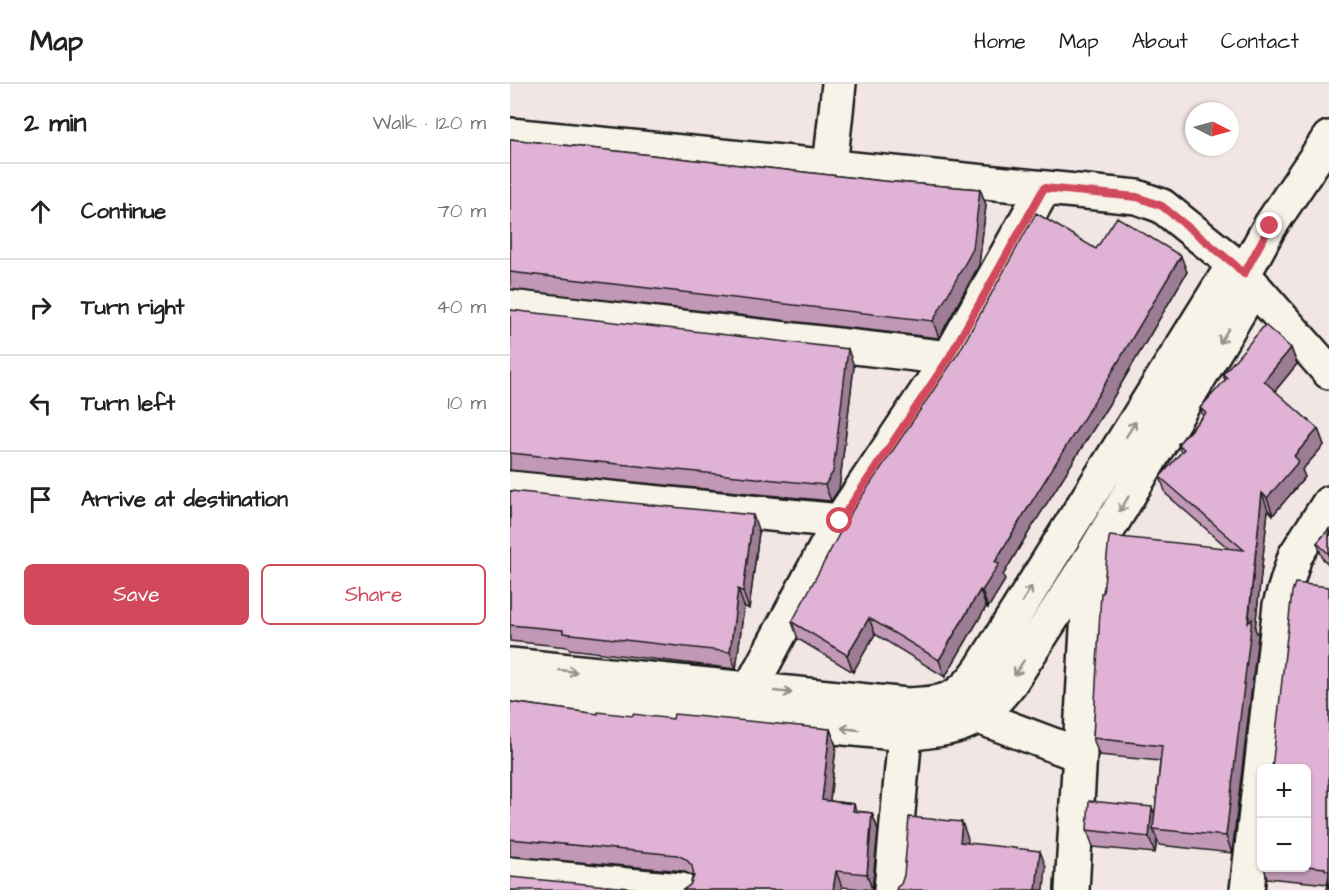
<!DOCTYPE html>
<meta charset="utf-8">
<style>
body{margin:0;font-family:"Architects Daughter",sans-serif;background:#f6f6f6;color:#202124}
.controls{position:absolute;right:18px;bottom:18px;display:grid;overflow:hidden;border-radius:9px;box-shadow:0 2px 4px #0004}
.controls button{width:54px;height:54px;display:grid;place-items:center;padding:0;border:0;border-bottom:2px solid #e0e0e0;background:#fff;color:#202124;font:30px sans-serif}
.compass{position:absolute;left:675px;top:18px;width:54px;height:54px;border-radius:50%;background:#fff;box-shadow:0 2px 4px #0004;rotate:96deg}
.stop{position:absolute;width:18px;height:18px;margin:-14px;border:4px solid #d1495b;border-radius:50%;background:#fff}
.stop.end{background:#d1495b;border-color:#fff;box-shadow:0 2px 6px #0008}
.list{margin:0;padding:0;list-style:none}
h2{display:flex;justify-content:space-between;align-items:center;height:78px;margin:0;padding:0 24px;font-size:26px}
h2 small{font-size:20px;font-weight:400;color:#757577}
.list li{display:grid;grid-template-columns:39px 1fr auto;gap:18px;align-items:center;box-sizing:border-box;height:96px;padding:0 24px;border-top:2px solid #e0e0e0}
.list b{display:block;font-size:22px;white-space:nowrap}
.list em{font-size:20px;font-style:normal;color:#757577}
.actions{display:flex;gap:12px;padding:18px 24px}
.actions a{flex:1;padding:14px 0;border:2px solid #d1495b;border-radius:9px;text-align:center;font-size:21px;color:#d1495b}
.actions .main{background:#d1495b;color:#fff}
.icon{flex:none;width:33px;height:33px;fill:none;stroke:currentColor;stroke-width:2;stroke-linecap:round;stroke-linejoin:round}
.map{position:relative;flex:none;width:819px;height:806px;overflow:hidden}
header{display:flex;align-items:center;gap:36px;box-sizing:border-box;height:84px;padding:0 30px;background:#fff;border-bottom:2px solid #e0e0e0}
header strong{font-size:28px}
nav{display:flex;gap:33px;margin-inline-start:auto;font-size:21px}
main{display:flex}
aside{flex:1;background:#fff}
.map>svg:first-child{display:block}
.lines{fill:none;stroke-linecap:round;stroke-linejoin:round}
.minor-casing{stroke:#1c1c1c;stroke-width:38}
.minor{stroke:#f7f3e8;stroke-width:33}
.wall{fill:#c199b7;stroke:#1c1c1c;stroke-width:1.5}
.shaded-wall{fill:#9d7d95;stroke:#1c1c1c;stroke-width:1.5}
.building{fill:#e0b2d5;stroke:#1c1c1c;stroke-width:1.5}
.oneway{stroke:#94928c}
.route{stroke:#d1495b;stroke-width:8}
</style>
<header>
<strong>Map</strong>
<nav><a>Home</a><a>Map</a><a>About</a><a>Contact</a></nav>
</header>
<main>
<aside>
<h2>2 min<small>Walk · 120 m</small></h2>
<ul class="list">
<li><svg class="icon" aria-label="ahead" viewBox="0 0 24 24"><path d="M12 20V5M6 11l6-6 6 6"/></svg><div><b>Continue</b></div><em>70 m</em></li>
<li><svg class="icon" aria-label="right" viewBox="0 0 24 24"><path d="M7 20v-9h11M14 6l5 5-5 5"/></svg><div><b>Turn right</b></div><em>40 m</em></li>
<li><svg class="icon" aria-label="left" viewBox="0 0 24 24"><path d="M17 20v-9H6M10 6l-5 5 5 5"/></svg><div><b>Turn left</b></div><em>10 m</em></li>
<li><svg class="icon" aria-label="arrive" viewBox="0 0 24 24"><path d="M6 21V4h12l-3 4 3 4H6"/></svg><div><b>Arrive at destination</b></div></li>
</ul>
<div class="actions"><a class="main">Save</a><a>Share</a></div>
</aside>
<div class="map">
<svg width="819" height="806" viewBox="0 0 819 806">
<rect width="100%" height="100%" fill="#f2e6e4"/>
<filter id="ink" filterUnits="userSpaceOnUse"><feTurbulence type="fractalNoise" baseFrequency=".0167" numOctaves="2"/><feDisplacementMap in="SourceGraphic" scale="12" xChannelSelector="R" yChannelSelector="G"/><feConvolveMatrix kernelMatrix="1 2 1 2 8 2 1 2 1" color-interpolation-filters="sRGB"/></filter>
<g filter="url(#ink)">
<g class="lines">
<g class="minor-casing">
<path id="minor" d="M 0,51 L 627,113 L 652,122 L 724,180 L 819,288
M 320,83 L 329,0
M 734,190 L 760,142 L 819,54
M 0,223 L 439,274 L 534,104
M 0,404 L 330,437 L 439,274
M 0,581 L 397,621 C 435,619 448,618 471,585 L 724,180
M 240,605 L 330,437
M 0,611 L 395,650 C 450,643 464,644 500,599 L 581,474 L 744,202
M 469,633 L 570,671
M 0,790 L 171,806
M 381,806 L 397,628
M 562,806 L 581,476
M 737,806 L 770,521 L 785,472 L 819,419"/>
</g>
<use href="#minor" class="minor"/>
</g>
<path class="wall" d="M 0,55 L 373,97 L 470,105 L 476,121 L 469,181 L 429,254 L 0,205 Z
M 586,165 L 677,188 L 604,312 L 512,459 L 493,491 L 495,496 L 478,524 L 476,523 L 435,593 L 365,550 L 343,588 L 288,555 L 282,538 Z
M 0,226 L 344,282 L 329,405 L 321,417 L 0,386 Z
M 781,264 L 787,280 L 765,307 L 808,345 L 814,361 L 792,386 L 795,393 L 763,431 L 758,426 L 745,545 L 748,551 L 722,769 L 649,761 L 647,755 L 645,769 L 583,763 L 577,746 L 645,730 L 650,677 L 589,671 L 583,654 L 593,509 L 719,465 L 656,410 L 650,393 L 671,369 L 668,360 L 693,332 L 690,324 L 715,297 L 713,290 Z
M 0,407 L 249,448 L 239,525 L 234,522 L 226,585 L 59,565 L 58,563 L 0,557 Z
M 819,445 L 819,481 L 813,475 L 807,459 Z
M 819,503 L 819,806 L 818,800 L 757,794 L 754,783 L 796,783 L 796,684 Z
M 0,618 L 88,630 L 320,645 L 326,662 L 320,717 L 344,720 L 346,727 L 362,729 L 368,746 L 363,806 L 332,803 L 331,806 L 173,806 L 180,801 L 183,792 L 173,787 L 0,772 Z"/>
<path class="shaded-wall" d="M 470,105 L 476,121 L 469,181 L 429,254 L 423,237 Z
M 671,172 L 677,188 L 604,312 L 512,459 L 493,491 L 495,496 L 478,524 L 472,507 L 485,478 L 506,443 Z
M 781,264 L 787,280 L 760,313 L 754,297 Z
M 338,265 L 344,282 L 329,405 L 321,417 L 315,401 Z
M 808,345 L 814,361 L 792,386 L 795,393 L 763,431 L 757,414 L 784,372 Z
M 752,409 L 758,426 L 745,545 L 748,551 L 722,769 L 716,752 Z
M 243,431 L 249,448 L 239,525 L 233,508 Z
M 228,505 L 234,522 L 226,585 L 220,568 Z
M 470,506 L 476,523 L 435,593 L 429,576 Z
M 359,534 L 365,550 L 343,588 L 337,571 Z
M 320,645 L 326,662 L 318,733 L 312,716 Z
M 642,723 L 648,740 L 643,745 L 647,755 L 645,769 L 639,753 Z
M 362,729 L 368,746 L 362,806 L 357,790 Z
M 452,738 L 458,755 L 456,775 L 450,758 Z
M 530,767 L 536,783 L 534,806 L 526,806 Z
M 326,787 L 332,803 L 331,806 L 323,806 Z"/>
<path class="building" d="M 0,55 L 373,97 L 470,105 L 463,165 L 423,237 L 0,188 Z
M 526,129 L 586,165 L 607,133 L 671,172 L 598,295 L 506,443 L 485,478 L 489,480 L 472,507 L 470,506 L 429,576 L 359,534 L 337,571 L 282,538 L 340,430 L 449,268 Z
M 0,226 L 338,265 L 323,388 L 315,401 L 0,369 Z
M 755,241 L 781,264 L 754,297 L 808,345 L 784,372 L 789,377 L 757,414 L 752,409 L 738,539 L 742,535 L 716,752 L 643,745 L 652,662 L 583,654 L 591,509 L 593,509 L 599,454 L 600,452 L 734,466 L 650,393 L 674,365 L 668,360 L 696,329 L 690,324 L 717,294 L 713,290 Z
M 0,407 L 243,431 L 233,508 L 228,505 L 220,568 L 53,549 L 53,546 L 0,541 Z
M 819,445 L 819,470 L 807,459 Z
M 785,499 L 819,503 L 819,787 L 815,786 L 815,784 L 796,782 L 796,684 L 762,684 L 782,508 Z
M 0,618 L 88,630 L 88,628 L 123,632 L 123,630 L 163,635 L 164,630 L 320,645 L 312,716 L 344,720 L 343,727 L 362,729 L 357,790 L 326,787 L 323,806 L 173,806 L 180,801 L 184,792 L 182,782 L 176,775 L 167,771 L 0,755 Z
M 579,717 L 642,723 L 639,753 L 577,746 Z
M 399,733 L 452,738 L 450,758 L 530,767 L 526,806 L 386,806 L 387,803 L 391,800 L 394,791 Z
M 819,788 L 819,806 L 817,806 Z
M 0,793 L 141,806 L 0,806 Z"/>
<defs><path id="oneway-shaft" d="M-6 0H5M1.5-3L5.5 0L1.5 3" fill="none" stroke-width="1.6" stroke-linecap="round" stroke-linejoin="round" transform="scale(1.5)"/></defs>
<g class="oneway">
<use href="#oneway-shaft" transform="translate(714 252) rotate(121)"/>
<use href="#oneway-shaft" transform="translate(621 345) rotate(-58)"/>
<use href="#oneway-shaft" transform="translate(614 420) rotate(121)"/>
<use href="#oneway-shaft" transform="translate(517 510) rotate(-58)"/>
<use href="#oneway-shaft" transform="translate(509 584) rotate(123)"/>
<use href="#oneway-shaft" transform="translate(58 587) rotate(6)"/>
<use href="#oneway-shaft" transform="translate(273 608) rotate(6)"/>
<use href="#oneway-shaft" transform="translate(340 645) rotate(-174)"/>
</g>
</g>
<g class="lines" filter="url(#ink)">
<path class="route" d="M 330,437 L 439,274 L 534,104 L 627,113 L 652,122 L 724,180 L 734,190 L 760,142"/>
</g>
</svg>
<div class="controls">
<button>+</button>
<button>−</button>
</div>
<svg class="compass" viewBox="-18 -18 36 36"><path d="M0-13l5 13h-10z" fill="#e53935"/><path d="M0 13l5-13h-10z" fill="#757577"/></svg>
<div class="stop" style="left:330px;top:437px"></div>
<div class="stop end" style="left:760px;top:142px"></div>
</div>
</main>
